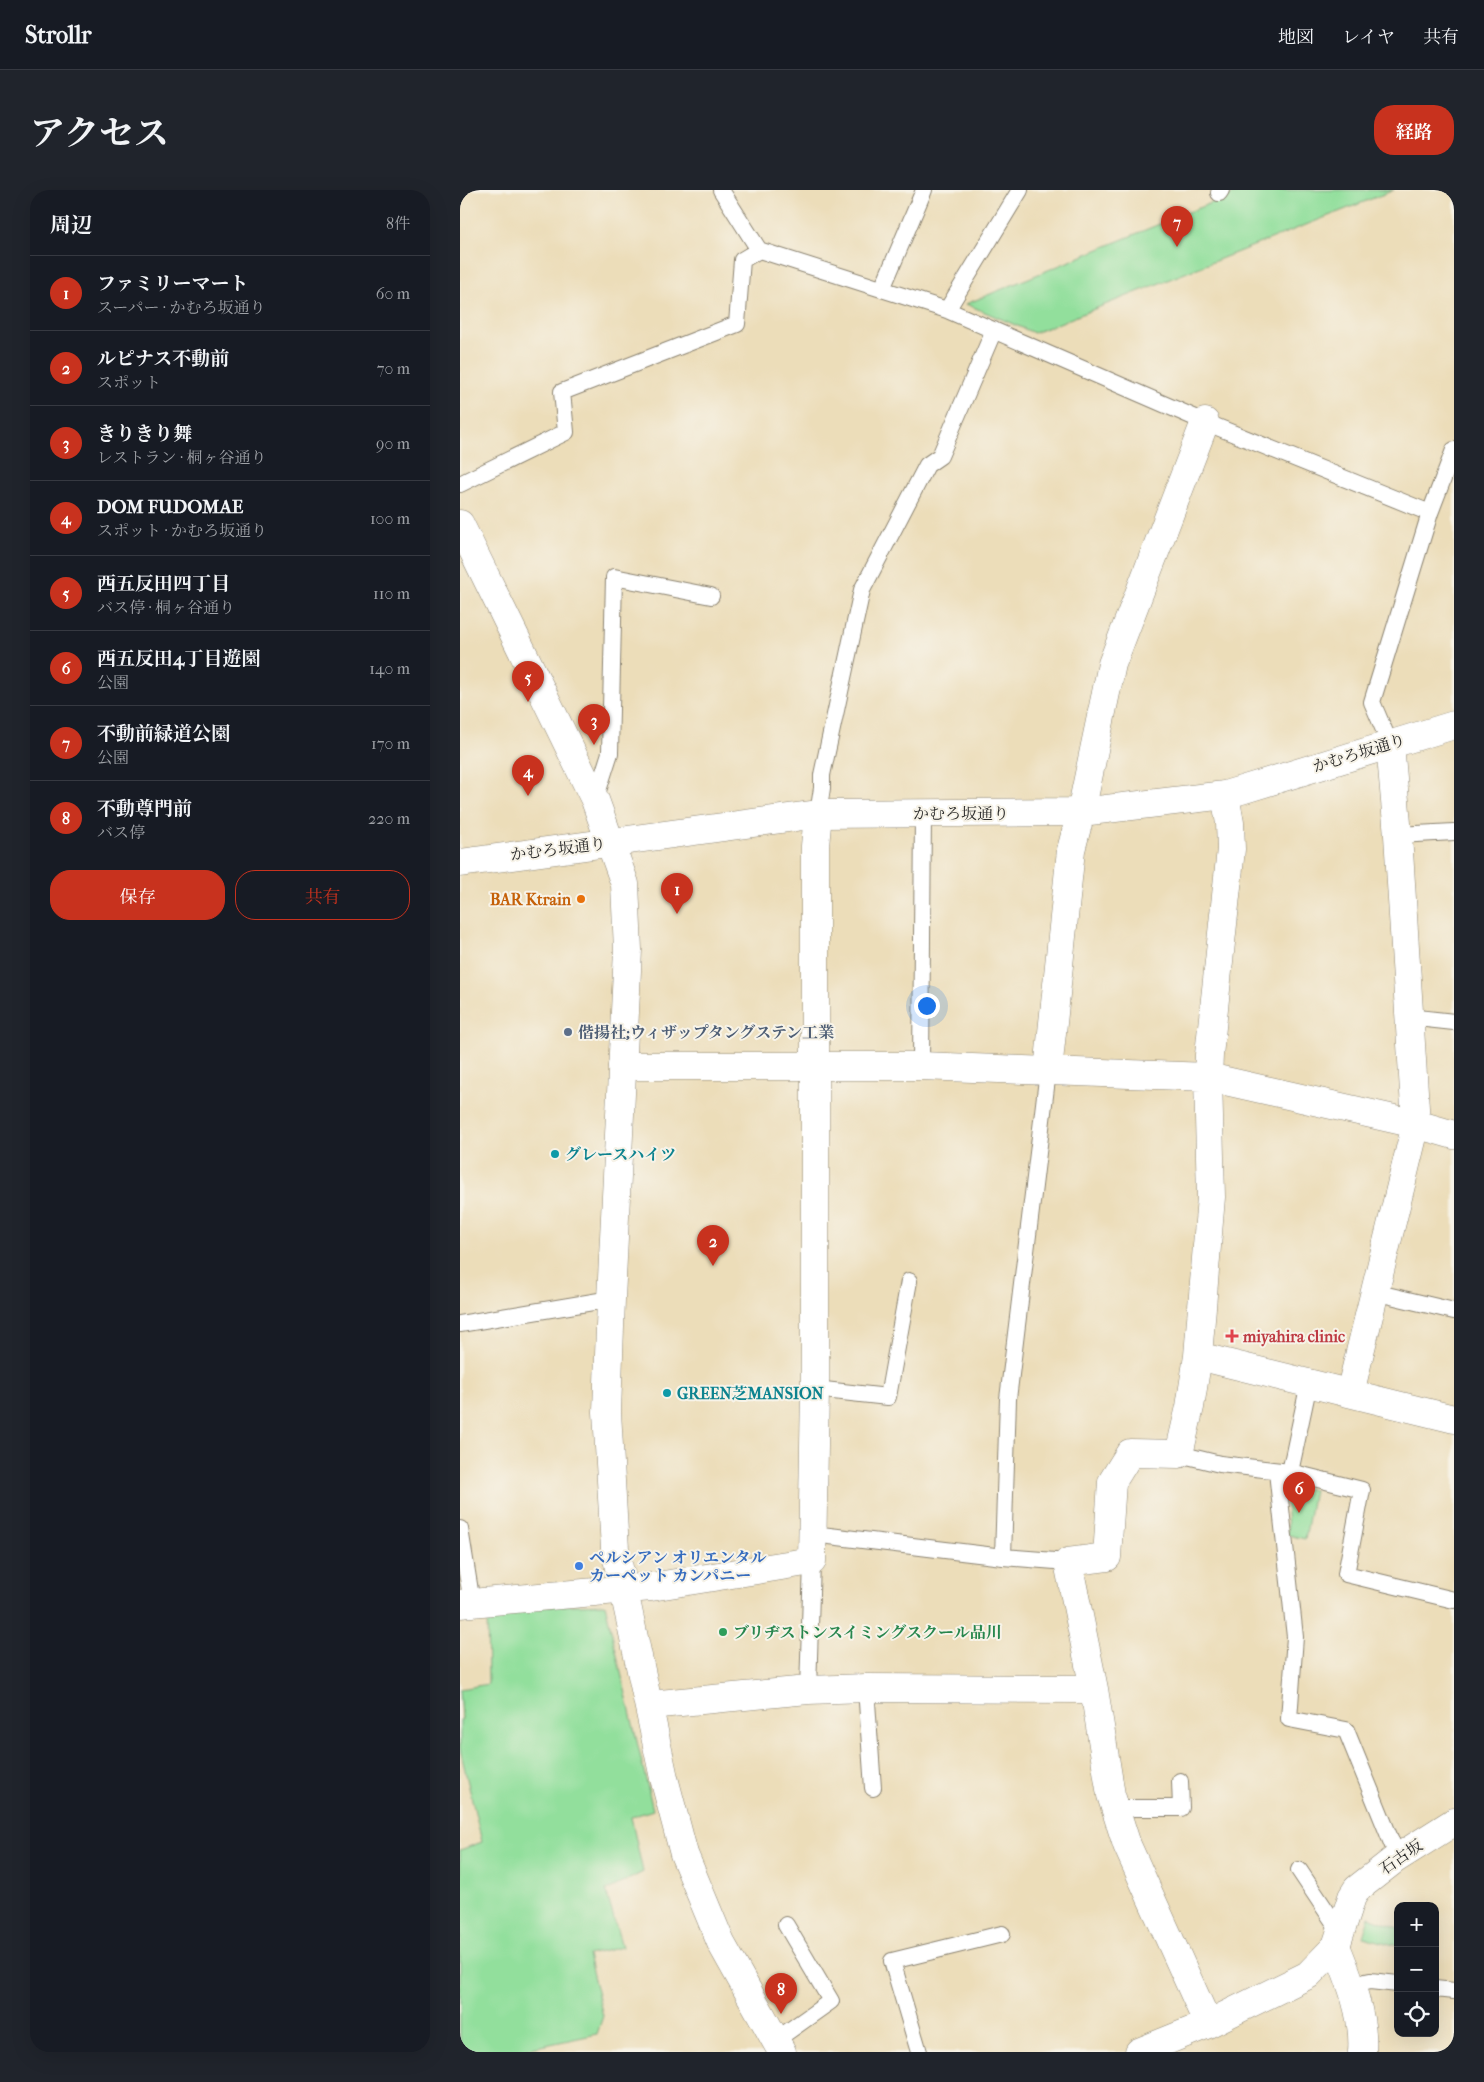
<!DOCTYPE html>
<html lang="ja">
<meta charset="utf-8">
<style>
body{margin:0;font-family:"IM FELL French Canon","Noto Serif JP",serif;background:#20242c;color:#f1f3f6}
.controls{position:absolute;right:15px;bottom:15px;display:grid;overflow:hidden;border-radius:10px;box-shadow:0 5px 20px #0002}
.controls button{width:45px;height:45px;display:grid;place-items:center;padding:0;border:0;border-bottom:1px solid #363941;background:#171b24;color:#f1f3f6;font:25px sans-serif}
.you{position:absolute;left:466px;top:815px;width:18px;height:18px;margin:-12px;border:4px solid #fff;border-radius:50%;background:#1a73e8;box-shadow:0 0 0 8px #1a73e833}
.badge{display:grid;place-items:center;width:32px;height:32px;border-radius:50%;background:#c8321e;color:#fff;font-size:16px;font-weight:700}
.pin{position:absolute;translate:-50% -41px;filter:drop-shadow(0 1px 2px #0008)}
.pin::after{content:'';position:absolute;top:26px;width:18px;height:15px;background:inherit;clip-path:polygon(0 0,100% 0,50% 100%)}
.list{margin:0;padding:0;list-style:none}
h2{display:flex;justify-content:space-between;align-items:center;height:65px;margin:0;padding:0 20px;font-size:21px}
h2 small{font-size:16px;font-weight:400;color:#9ea1a6}
.list li{display:grid;grid-template-columns:32px 1fr auto;gap:15px;align-items:center;box-sizing:border-box;height:75px;padding:0 20px;border-top:1px solid #363941}
.list b{display:block;font-size:19px;white-space:nowrap}
.list p{margin:0;font-size:16px;white-space:nowrap;color:#9ea1a6}
.list em{font-size:16px;font-style:normal;color:#9ea1a6}
.actions{display:flex;gap:10px;padding:15px 20px}
.actions a{flex:1;padding:11px 0;border:1px solid #c8321e;border-radius:20px;text-align:center;font-size:18px;color:#c8321e}
.actions .main{background:#c8321e;color:#fff}
.icon{flex:none;width:28px;height:28px;fill:none;stroke:currentColor;stroke-width:2;stroke-linecap:round;stroke-linejoin:round}
.map{position:relative;flex:none;width:994px;height:1862px;overflow:hidden;border-radius:20px}
header{display:flex;align-items:center;gap:30px;box-sizing:border-box;height:70px;padding:0 25px;background:#171b24;border-bottom:1px solid #363941}
header strong{font-size:24px}
nav{display:flex;gap:28px;margin-inline-start:auto;font-size:18px}
.intro{display:flex;align-items:center;justify-content:space-between;box-sizing:border-box;height:120px;padding:0 30px}
h1{margin:0;font-size:35px}
.button{padding:12px 22px;border-radius:20px;background:#c8321e;color:#fff;font-size:18px;font-weight:700}
main{display:flex;gap:30px;padding:0 30px}
aside{flex:1;background:#171b24;border-radius:20px;box-shadow:0 5px 20px #0002}
.map>svg:first-child{display:block}
.green{fill:#92df9c;stroke:#5e8564}
.lines{fill:none;stroke-linecap:round;stroke-linejoin:round}
.service-casing{stroke:#8c8472;stroke-width:18}
.minor-casing{stroke:#8c8472;stroke-width:29}
.tertiary-casing{stroke:#8c8472;stroke-width:29}
.service{stroke:#fff;stroke-width:16}
.minor{stroke:#fff;stroke-width:28}
.tertiary{stroke:#fff;stroke-width:28}
.food-dot{fill:#e8710a;stroke:#f7f3e8;stroke-width:2}
.service-dot{fill:#5c6f8a;stroke:#f7f3e8;stroke-width:2}
.culture-dot{fill:#0f9aa8;stroke:#f7f3e8;stroke-width:2}
.health-dot{fill:#e0444e;stroke:#f7f3e8;stroke-width:2}
.shop-dot{fill:#3f7fe0;stroke:#f7f3e8;stroke-width:2}
.leisure-dot{fill:#2e9e5b;stroke:#f7f3e8;stroke-width:2}
.labels{text-anchor:middle;dominant-baseline:central;stroke-width:4;stroke-linejoin:round;paint-order:stroke}
.street-label{font-size:16px;fill:#2b2b2b;stroke:#f7f3e8}
.food-label{font-size:16px;font-weight:bold;fill:#c56008;stroke:#f7f3e8;text-anchor:end}
.service-label{font-size:16px;font-weight:bold;fill:#4e5e75;stroke:#f7f3e8;text-anchor:start}
.culture-label{font-size:16px;font-weight:bold;fill:#0d838f;stroke:#f7f3e8;text-anchor:start}
.health-label{font-size:16px;font-weight:bold;fill:#be3a42;stroke:#f7f3e8;text-anchor:start}
.shop-label{font-size:16px;font-weight:bold;fill:#366cbe;stroke:#f7f3e8;text-anchor:start}
.leisure-label{font-size:16px;font-weight:bold;fill:#27864d;stroke:#f7f3e8;text-anchor:start}
</style>
<header>
<strong>Strollr</strong>
<nav><a>地図</a><a>レイヤ</a><a>共有</a></nav>
</header>
<div class="intro"><h1>アクセス</h1><a class="button">経路</a></div>
<main>
<aside>
<h2>周辺<small>8件</small></h2>
<ul class="list">
<li><span class="badge">1</span><div><b>ファミリーマート</b><p>スーパー · かむろ坂通り</p></div><em>60 m</em></li>
<li><span class="badge">2</span><div><b>ルピナス不動前</b><p>スポット</p></div><em>70 m</em></li>
<li><span class="badge">3</span><div><b>きりきり舞</b><p>レストラン · 桐ヶ谷通り</p></div><em>90 m</em></li>
<li><span class="badge">4</span><div><b>DOM FUDOMAE</b><p>スポット · かむろ坂通り</p></div><em>100 m</em></li>
<li><span class="badge">5</span><div><b>西五反田四丁目</b><p>バス停 · 桐ヶ谷通り</p></div><em>110 m</em></li>
<li><span class="badge">6</span><div><b>西五反田4丁目遊園</b><p>公園</p></div><em>140 m</em></li>
<li><span class="badge">7</span><div><b>不動前緑道公園</b><p>公園</p></div><em>170 m</em></li>
<li><span class="badge">8</span><div><b>不動尊門前</b><p>バス停</p></div><em>220 m</em></li>
</ul>
<div class="actions"><a class="main">保存</a><a>共有</a></div>
</aside>
<div class="map">
<svg width="994" height="1862" viewBox="0 0 994 1862">
<rect width="100%" height="100%" fill="#f7f3e8"/>
<filter id="ink" filterUnits="userSpaceOnUse"><feTurbulence type="fractalNoise" baseFrequency=".02" numOctaves="2"/><feDisplacementMap in="SourceGraphic" scale="10" xChannelSelector="R" yChannelSelector="G"/><feConvolveMatrix kernelMatrix="1 2 1 2 8 2 1 2 1" color-interpolation-filters="sRGB"/></filter>
<filter id="wash" filterUnits="userSpaceOnUse"><feTurbulence type="fractalNoise" baseFrequency=".0096" numOctaves="4" result="noise"/><feDisplacementMap in="SourceGraphic" scale="20" xChannelSelector="R" yChannelSelector="G"/><feGaussianBlur stdDeviation="1.12" result="paint"/><feColorMatrix in="noise" values="0 0 0 0 0 0 0 0 0 0 0 0 0 0 0 0 0 1.4 0 .05"/><feComposite in="paint" operator="in"/></filter>
<g filter="url(#wash)">
<rect width="100%" height="100%" fill="#ecddb9"/>
<path class="green" d="M 782,0 L 934,0 L 574,143 L 506,114 Z
M 826,1294 L 854,1300 L 845,1349 L 828,1345 Z
M 145,1414 L 193,1620 L 171,1627 L 183,1682 L 146,1701 L 162,1757 L 128,1765 L 143,1826 L 137,1844 L 67,1859 L 67,1862 L 0,1862 L 0,1660 L 22,1652 L 0,1559 L 0,1530 L 2,1529 L 0,1499 L 28,1494 L 27,1418 Z
M 909,1727 L 938,1738 L 938,1756 L 903,1747 Z"/>
</g>
<g filter="url(#ink)">
<g class="lines">
<g class="service-casing">
<path id="service" d="M 261,0 L 299,60 L 487,120 L 745,232 L 970,323
M 759,3 L 761,0
M 422,99 L 464,0
M 487,120 L 560,0
M 0,294 L 106,242 L 102,202 L 277,134 L 282,70 L 299,60
M 930,554 L 912,512 L 970,323 L 994,260
M 135,610 L 150,563 L 154,387 L 251,406
M 358,624 L 362,598 L 362,585 L 402,400 L 467,275 L 480,266 L 534,140
M 938,645 L 994,642
M 948,827 L 994,832
M 461,876 L 463,623
M 588,881 L 548,1209 L 543,1367 L 608,1372
M 914,1102 L 994,1121
M 0,1134 L 151,1109
M 355,1199 L 428,1207 L 449,1091
M 719,1264 L 760,1274 L 830,1282 L 902,1300 L 886,1384 L 994,1410
M 817,1282 L 835,1447 L 829,1529 L 886,1540 L 938,1668
M 830,1282 L 849,1193
M 0,1339 L 12,1413
M 353,1344 L 543,1367
M 406,1498 L 413,1598
M 348,1500 L 352,1371
M 656,1618 L 721,1618 L 720,1591
M 839,1680 L 881,1743
M 892,1795 L 910,1791 L 938,1794
M 975,1799 L 994,1801
M 316,1850 L 371,1811 L 326,1735
M 459,1862 L 432,1771 L 542,1744"/>
</g>
<g class="minor-casing">
<path id="minor" d="M 162,876 L 461,876 L 748,887 L 956,934 L 994,945
M 588,881 L 611,660 L 621,622 L 652,474 L 745,232
M 738,1166 L 994,1229
M 890,1203 L 956,934 L 938,645 L 930,554
M 0,1414 L 191,1397 L 352,1371 L 355,1199 L 355,656 L 358,624
M 189,1515 L 348,1500 L 406,1498 L 634,1499
M 748,1834 L 667,1655 L 651,1605 L 634,1499 L 608,1372 L 647,1367 L 652,1292 L 670,1263 L 719,1264 L 730,1217 L 738,1166 L 751,1007 L 748,887 L 749,865 L 771,659 L 770,633 L 765,605
M 679,1862 L 748,1834 L 848,1785 L 876,1756 L 892,1707 L 897,1699 L 934,1670 L 994,1632"/>
</g>
<g class="tertiary-casing">
<path id="tertiary" d="M 0,334 L 135,610 L 165,694 L 168,760 L 151,1109 L 147,1222 L 155,1359 L 204,1588 L 224,1664 L 261,1753 L 322,1862
M 0,673 L 358,624 L 621,622 L 765,605 L 994,535
M 876,1756 C 889,1788 905,1827 902,1862"/>
</g>
<use href="#service" class="service"/>
<use href="#minor" class="minor"/>
<use href="#tertiary" class="tertiary"/>
</g>
</g>
<circle class="food-dot" cx="121" cy="709" r="5"/>
<circle class="service-dot" cx="108" cy="842" r="5"/>
<g class="culture-dot">
<circle cx="95" cy="964" r="5"/>
<circle cx="207" cy="1203" r="5"/>
</g>
<path class="health-dot" d="M769.5 1138.5h5v5h5v5h-5v5h-5v-5h-5v-5h5z"/>
<circle class="shop-dot" cx="119" cy="1376" r="5"/>
<circle class="leisure-dot" cx="263" cy="1442" r="5"/>
<g class="labels">
<g class="street-label">
<text transform="translate(899 563) rotate(-17)">かむろ坂通り</text>
<text x="501" y="623">かむろ坂通り</text>
<text transform="translate(98 659) rotate(-7)">かむろ坂通り</text>
<text transform="translate(941 1667) rotate(-35)">石古坂</text>
</g>
<g class="food-label">
<text x="111" y="709">BAR Ktrain</text>
</g>
<g class="service-label">
<text x="118" y="842">偕揚社;ウィザップタングステン工業</text>
</g>
<g class="culture-label">
<text x="105" y="964">グレースハイツ</text>
<text x="217" y="1203">GREEN芝MANSION</text>
</g>
<g class="health-label">
<text x="783" y="1146">miyahira clinic</text>
</g>
<g class="shop-label">
<text x="129" y="1367">ペルシアン オリエンタル<tspan x="129" dy="18">カーペット カンパニー</tspan></text>
</g>
<g class="leisure-label">
<text x="273" y="1442">ブリヂストンスイミングスクール品川</text>
</g>
</g>
</svg>
<div class="controls">
<button>+</button>
<button>−</button>
<button><svg class="icon" aria-label="locate" viewBox="0 0 24 24"><circle cx="12" cy="12" r="6"/><path d="M12 2v4M12 18v4M2 12h4M18 12h4"/></svg></button>
</div>
<div class="you"></div>
<div class="pin badge" style="left:217px;top:724px">1</div>
<div class="pin badge" style="left:253px;top:1076px">2</div>
<div class="pin badge" style="left:134px;top:555px">3</div>
<div class="pin badge" style="left:68px;top:606px">4</div>
<div class="pin badge" style="left:68px;top:512px">5</div>
<div class="pin badge" style="left:839px;top:1323px">6</div>
<div class="pin badge" style="left:717px;top:57px">7</div>
<div class="pin badge" style="left:321px;top:1824px">8</div>
</div>
</main>
